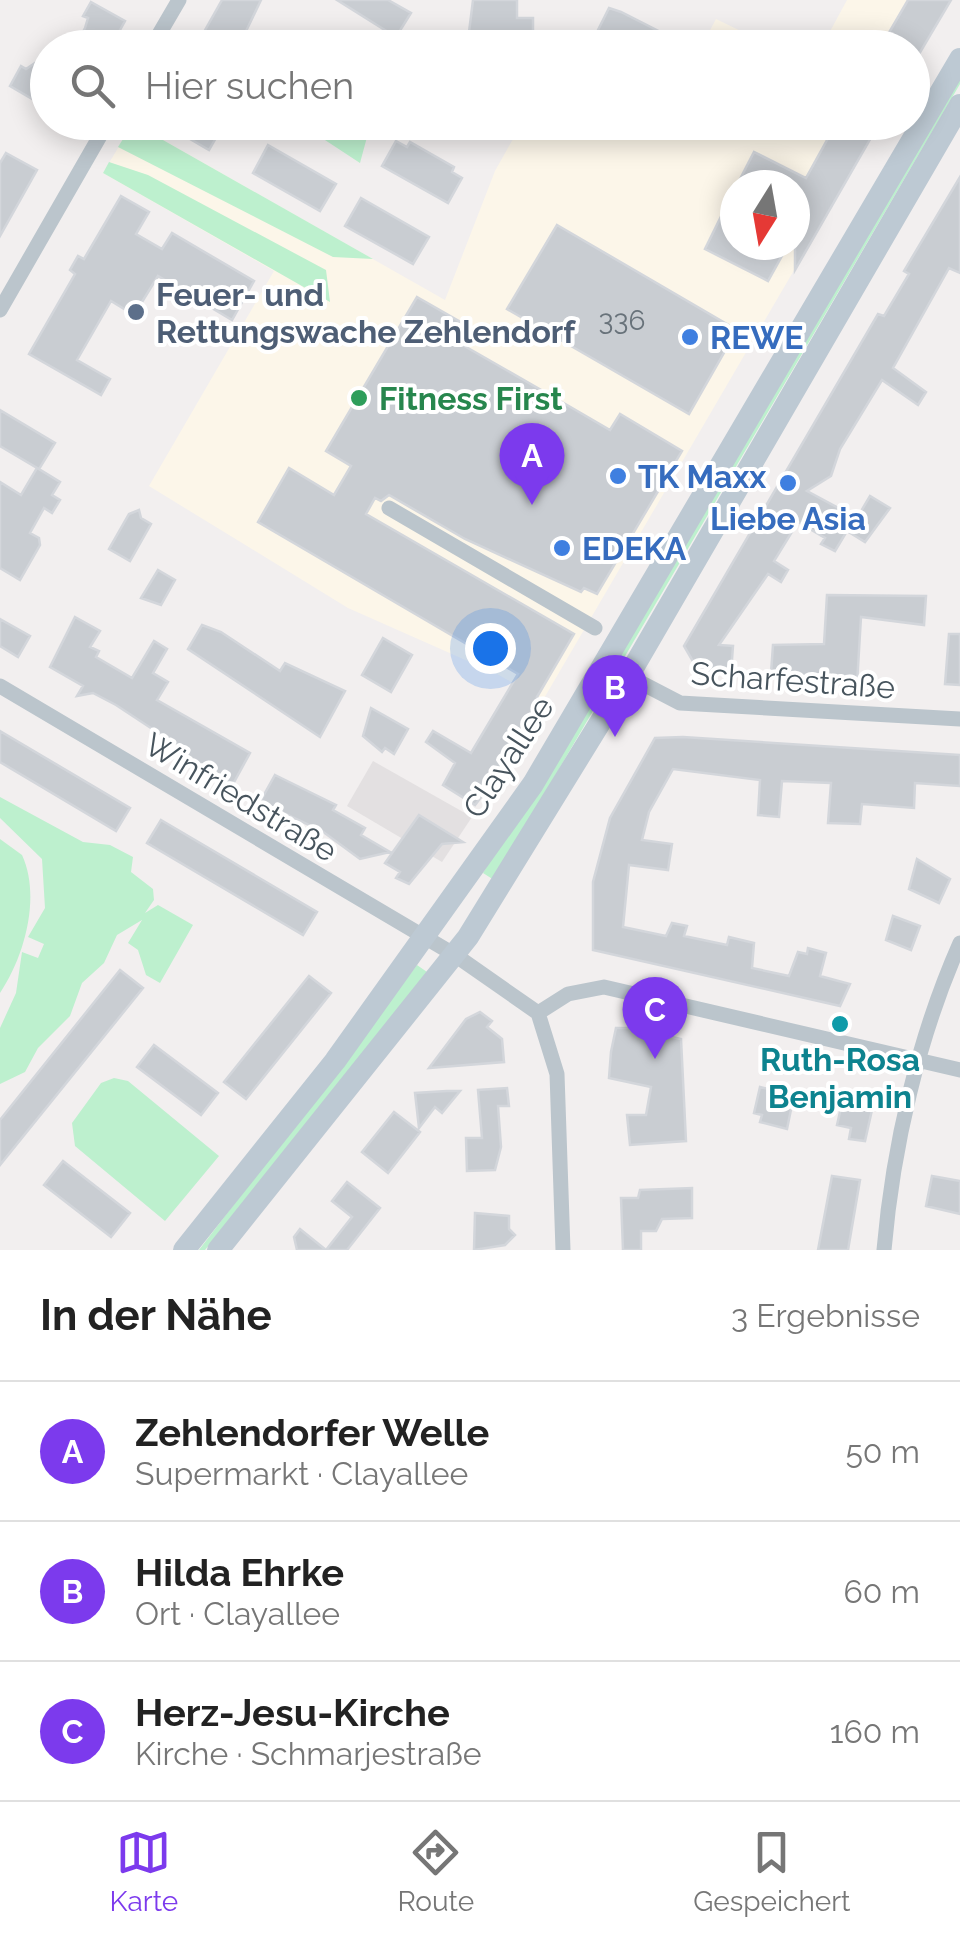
<!DOCTYPE html>
<html lang="de">
<meta charset="utf-8">
<style>
body{margin:0;font-family:Raleway,sans-serif;background:#f6f6f6;color:#222}
.compass{position:absolute;left:720px;top:170px;width:90px;height:90px;border-radius:50%;background:#fff;box-shadow:0 5px 25px #0003;rotate:191deg}
.you{position:absolute;left:490px;top:648px;width:35px;height:35px;margin:-25px;border:8px solid #fff;border-radius:50%;background:#1a73e8;box-shadow:0 0 0 15px #1a73e833}
.badge{display:grid;place-items:center;width:65px;height:65px;border-radius:50%;background:#7c3aed;color:#fff;font-size:32px;font-weight:700}
.pin{position:absolute;translate:-50% -82px;filter:drop-shadow(0 2px 5px #0008)}
.pin::after{content:'';position:absolute;top:52px;width:35px;height:30px;background:inherit;clip-path:polygon(0 0,100% 0,50% 100%)}
.list{margin:0;padding:0;list-style:none}
h2{display:flex;justify-content:space-between;align-items:center;height:130px;margin:0;padding:0 40px;font-size:42px}
h2 small{font-size:32px;font-weight:400;color:#767676}
.list li{display:grid;grid-template-columns:65px 1fr auto;gap:30px;align-items:center;box-sizing:border-box;height:140px;padding:0 40px;border-top:2px solid #e0e0e0}
.list b{display:block;font-size:38px;white-space:nowrap}
.list p{margin:0;font-size:32px;white-space:nowrap;color:#767676}
.list em{font-size:32px;font-style:normal;color:#767676}
.icon{flex:none;width:55px;height:55px;fill:none;stroke:currentColor;stroke-width:2;stroke-linecap:round;stroke-linejoin:round}
.map{position:relative;flex:none;width:960px;height:1250px;overflow:hidden}
.search{position:absolute;background:#fff;box-shadow:0 5px 25px #0003;left:30px;right:30px;top:30px;height:110px;display:flex;align-items:center;gap:25px;box-sizing:border-box;padding:0 35px;border-radius:55px;color:#767676;font-size:38px}
.sheet{height:550px;background:#fff}
nav{display:flex;justify-content:space-around;align-items:center;box-sizing:border-box;height:140px;border-top:2px solid #e0e0e0;background:#fff;font-size:28px;color:#767676}
nav a{display:grid;justify-items:center;gap:5px}
nav .on{color:#7c3aed}
.map>svg:first-child{display:block}
.commercial{fill:#fcf6e9;fill-rule:evenodd}
.education{fill:#e3e0e1}
.green{fill:#bdf0ce}
.building{fill:#c9cdd2;stroke:#d3d6db;stroke-width:2.5}
.lines{fill:none;stroke-linecap:round;stroke-linejoin:round}
.street{stroke:#bbc5cc;stroke-width:15}
.secondary{stroke:#bdc9d3;stroke-width:22}
.service-dot{fill:#5c6f8a;stroke:#fff;stroke-width:4}
.shop-dot{fill:#3f7fe0;stroke:#fff;stroke-width:4}
.leisure-dot{fill:#2e9e5b;stroke:#fff;stroke-width:4}
.culture-dot{fill:#0f9aa8;stroke:#fff;stroke-width:4}
.labels{text-anchor:middle;dominant-baseline:central;stroke-width:8;stroke-linejoin:round;paint-order:stroke}
.number-label{font-size:28px;fill:#68727a}
.service-label{font-size:32px;font-weight:bold;fill:#4e5e75;stroke:#fff;text-anchor:start}
.shop-label{font-size:32px;font-weight:bold;fill:#366cbe;stroke:#fff;text-anchor:start}
.leisure-label{font-size:32px;font-weight:bold;fill:#27864d;stroke:#fff;text-anchor:start}
.street-label{font-size:32px;fill:#47545d;stroke:#fff}
.culture-label{font-size:32px;font-weight:bold;fill:#0d838f;stroke:#fff}
</style>
<div class="map">
<svg width="960" height="1250" viewBox="0 0 960 1250">
<rect width="100%" height="100%" fill="#f2efef"/>
<path class="commercial" d="M 847,0 L 951,0 L 914,64 L 920,68 L 913,80 L 912,48 L 821,48 Z
M 716,19 L 774,47 L 701,47 Z
M 133,123 L 445,300 L 495,171 L 522,123 L 880,123 L 543,700 L 497,674 L 348,608 L 149,486 L 274,271 L 103,173 ZM 735,185 L 795,185 L 795,245 L 735,245 Z"/>
<path class="education" d="M 373,761 L 472,817 L 442,862 L 347,806 Z"/>
<path class="green" d="M 960,74 L 960,84 L 494,880 L 483,873 Z
M 133,123 L 373,259 L 333,257 L 118,147 Z
M 365,123 L 370,126 L 360,163 L 299,123 Z
M 109,162 L 148,175 L 326,270 L 330,302 L 103,173 Z
M 0,797 L 83,842 L 110,845 L 133,857 L 131,872 L 153,889 L 154,900 L 145,913 L 158,905 L 193,925 L 160,983 L 146,975 L 138,950 L 128,943 L 142,920 L 117,935 L 104,963 L 82,983 L 70,1016 L 38,1048 L 25,1072 L 0,1084 L 0,1028 L 16,993 L 22,952 L 38,958 L 44,944 L 28,937 L 45,908 L 42,859 L 0,818 Z
M 0,839 L 22,855 C 41,896 25,956 0,993 Z
M 417,965 L 427,972 L 205,1250 L 199,1250 Z
M 114,1078 L 128,1081 L 219,1156 L 165,1221 L 75,1146 L 72,1123 L 101,1083 Z"/>
<path class="building" d="M 222,0 L 261,0 L 238,48 L 195,48 Z
M 337,0 L 388,0 L 411,13 L 396,37 Z
M 473,0 L 517,0 L 517,18 L 533,18 L 533,48 L 467,48 Z
M 908,0 L 951,0 L 912,66 L 912,48 L 880,48 Z
M 91,2 L 125,21 L 110,48 L 74,48 L 85,28 L 88,18 L 83,16 Z
M 609,8 L 621,12 L 692,48 L 623,48 L 597,32 Z
M 35,63 L 48,71 L 48,77 L 34,100 L 10,86 L 21,66 L 26,69 Z
M 161,122 L 225,122 L 209,150 Z
M 837,122 L 880,122 L 795,270 L 795,185 L 737,185 L 754,152 L 806,178 Z
M 396,141 L 407,147 L 410,142 L 454,167 L 452,172 L 462,178 L 448,203 L 382,166 Z
M 268,145 L 336,184 L 320,211 L 253,173 Z
M 6,153 L 37,170 L 0,236 L 0,163 Z
M 960,177 L 960,273 L 949,268 L 893,368 L 926,392 L 918,405 L 882,380 L 840,449 L 831,476 L 807,491 L 857,518 L 870,496 L 890,508 L 865,542 L 847,531 L 835,551 L 821,544 L 825,538 L 798,522 L 774,561 L 788,570 L 781,582 L 768,574 L 719,645 L 733,646 L 731,673 L 698,670 L 684,646 L 878,314 L 884,316 L 909,274 L 904,271 Z
M 735,188 L 735,245 L 788,245 L 768,281 L 705,249 Z
M 121,196 L 149,212 L 136,234 L 162,249 L 172,233 L 254,281 L 232,320 L 158,276 L 134,315 L 111,301 L 77,360 L 110,379 L 101,395 L 29,354 L 75,274 L 70,270 L 78,256 L 84,259 Z
M 361,198 L 429,237 L 413,264 L 345,226 Z
M 557,225 L 737,330 L 689,414 L 507,309 Z
M 417,297 L 464,324 L 454,340 L 543,391 L 610,430 L 620,414 L 682,451 L 597,594 L 584,588 L 581,592 L 465,539 L 389,495 L 381,501 L 375,498 L 366,514 L 574,634 L 537,697 L 543,700 L 505,766 L 475,805 L 443,785 L 455,763 L 426,742 L 433,731 L 471,753 L 518,674 L 258,522 L 289,468 L 334,495 L 351,466 L 326,451 Z
M 0,410 L 55,443 L 39,469 L 60,482 L 52,495 L 60,500 L 52,513 L 44,508 L 30,533 L 39,538 L 40,545 L 20,580 L 0,568 L 0,482 L 21,495 L 37,468 L 0,446 Z
M 139,510 L 141,518 L 151,524 L 130,561 L 109,549 L 129,514 Z
M 158,570 L 175,580 L 161,605 L 141,598 Z
M 827,595 L 926,596 L 924,625 L 861,617 L 857,684 L 771,673 L 773,645 L 824,644 Z
M 75,617 L 100,631 L 90,647 L 99,651 L 96,657 L 132,678 L 154,641 L 167,649 L 153,673 L 168,682 L 157,700 L 250,753 L 233,784 L 159,742 L 163,736 L 116,705 L 93,693 L 77,696 L 83,686 L 50,667 Z
M 0,619 L 30,636 L 18,657 L 0,646 Z
M 202,625 L 221,632 L 280,671 L 285,663 L 345,691 L 320,737 L 188,649 Z
M 949,634 L 960,634 L 960,685 L 945,684 Z
M 383,638 L 412,655 L 391,692 L 362,675 Z
M 371,708 L 408,729 L 394,754 L 385,748 L 382,752 L 363,736 Z
M 0,731 L 130,808 L 116,831 L 0,762 Z
M 683,737 L 960,755 L 960,786 L 915,783 L 914,808 L 862,804 L 860,824 L 828,823 L 831,783 L 782,781 L 779,817 L 758,815 L 760,780 L 673,769 L 649,812 L 642,840 L 672,844 L 668,870 L 629,865 L 623,927 L 666,936 L 672,923 L 687,926 L 684,936 L 727,945 L 729,937 L 754,943 L 752,968 L 789,976 L 798,952 L 807,954 L 808,948 L 826,953 L 820,976 L 850,984 L 840,1006 L 593,950 L 593,882 L 610,818 L 655,738 Z
M 275,775 L 336,805 L 333,810 L 365,828 L 361,835 L 390,852 L 360,859 L 322,831 L 260,802 Z
M 419,815 L 463,842 L 442,844 L 409,884 L 396,878 L 400,872 L 385,863 Z
M 161,820 L 317,912 L 303,935 L 147,843 Z
M 917,859 L 950,879 L 939,903 L 909,889 Z
M 893,916 L 920,926 L 911,950 L 886,940 Z
M 120,970 L 143,988 L 0,1165 L 0,1120 Z
M 309,976 L 331,993 L 246,1099 L 224,1082 Z
M 480,1012 L 492,1021 L 487,1027 L 502,1039 L 504,1062 L 429,1068 L 466,1019 Z
M 643,1022 L 645,1031 L 681,1039 L 686,1141 L 630,1145 L 627,1115 L 646,1115 L 651,1087 L 609,1078 L 611,1052 L 616,1028 L 635,1028 Z
M 154,1045 L 218,1093 L 201,1115 L 137,1067 Z
M 760,1087 L 794,1095 L 787,1129 L 760,1122 L 762,1115 L 754,1113 Z
M 507,1088 L 509,1106 L 498,1106 L 501,1147 L 495,1170 L 467,1171 L 466,1138 L 482,1138 L 478,1090 Z
M 447,1091 L 460,1091 L 442,1113 L 435,1107 L 419,1128 L 415,1093 Z
M 842,1103 L 872,1110 L 865,1141 L 849,1139 L 851,1128 L 837,1125 Z
M 394,1112 L 420,1132 L 388,1173 L 362,1152 Z
M 63,1161 L 130,1213 L 111,1237 L 44,1185 Z
M 832,1176 L 860,1180 L 848,1250 L 818,1250 Z
M 932,1176 L 960,1181 L 960,1214 L 926,1206 Z
M 347,1182 L 380,1208 L 347,1250 L 297,1250 L 294,1237 L 300,1229 L 326,1250 L 352,1217 L 332,1201 Z
M 692,1188 L 692,1218 L 662,1219 L 656,1231 L 641,1231 L 641,1250 L 623,1250 L 621,1198 L 638,1198 L 640,1190 Z
M 475,1213 L 509,1216 L 509,1229 L 515,1235 L 505,1245 L 474,1250 Z"/>
<g class="lines">
<path class="street" d="M 151,48 L 179,0
M 0,310 L 108,122
M 389,508 L 595,628
M 628,676 L 680,703 L 960,719
M 0,686 L 455,955 L 538,1013 L 557,1074 L 563,1250
M 538,1013 L 568,994 L 604,987 L 960,1070
M 884,1250 C 893,1146 918,1038 960,943"/>
<path class="secondary" d="M 184,1250 L 335,1061 L 533,784 L 960,59
M 218,1250 L 468,937 L 622,687 L 960,105"/>
</g>
<circle class="service-dot" cx="136" cy="312" r="10"/>
<g class="shop-dot">
<circle cx="690" cy="337" r="10"/>
<circle cx="618" cy="476" r="10"/>
<circle cx="788" cy="483" r="10"/>
<circle cx="562" cy="548" r="10"/>
</g>
<circle class="leisure-dot" cx="359" cy="398" r="10"/>
<circle class="culture-dot" cx="840" cy="1024" r="10"/>
<g class="labels">
<g class="number-label">
<text x="622" y="320">336</text>
</g>
<g class="service-label">
<text x="156" y="294">Feuer- und<tspan x="156" dy="37">Rettungswache Zehlendorf</tspan></text>
</g>
<g class="shop-label">
<text x="710" y="337">REWE</text>
<text x="638" y="476">TK Maxx</text>
<text x="788" y="518" text-anchor="middle">Liebe Asia</text>
<text x="582" y="548">EDEKA</text>
</g>
<g class="leisure-label">
<text x="379" y="398">Fitness First</text>
</g>
<g class="street-label">
<text transform="translate(793 680) rotate(4)">Scharfestraße</text>
<text transform="translate(508 757) rotate(-57)">Clayallee</text>
<text transform="translate(241 797) rotate(31)">Winfriedstraße</text>
</g>
<g class="culture-label">
<text x="840" y="1059">Ruth-Rosa<tspan x="840" dy="37">Benjamin</tspan></text>
</g>
</g>
</svg>
<svg class="compass" viewBox="-18 -18 36 36"><path d="M0-13l5 13h-10z" fill="#e53935"/><path d="M0 13l5-13h-10z" fill="#767676"/></svg>
<div class="you"></div>
<div class="pin badge" style="left:532px;top:505px">A</div>
<div class="pin badge" style="left:615px;top:737px">B</div>
<div class="pin badge" style="left:655px;top:1059px">C</div>
<div class="search"><svg class="icon" aria-label="search" viewBox="0 0 24 24"><circle cx="10" cy="10" r="6"/><path d="M15 15l6 6"/></svg>Hier suchen</div>
</div>
<section class="sheet">
<h2>In der Nähe<small>3 Ergebnisse</small></h2>
<ul class="list">
<li><span class="badge">A</span><div><b>Zehlendorfer Welle</b><p>Supermarkt · Clayallee</p></div><em>50 m</em></li>
<li><span class="badge">B</span><div><b>Hilda Ehrke</b><p>Ort · Clayallee</p></div><em>60 m</em></li>
<li><span class="badge">C</span><div><b>Herz-Jesu-Kirche</b><p>Kirche · Schmarjestraße</p></div><em>160 m</em></li>
</ul>
</section>
<nav>
<a class="on"><svg class="icon" aria-label="map" viewBox="0 0 24 24"><path d="M3 6l6-2 6 2 6-2v14l-6 2-6-2-6 2zM9 4v14M15 6v14"/></svg>Karte</a>
<a><svg class="icon" aria-label="directions" viewBox="0 0 24 24"><path d="M12 3l9 9-9 9-9-9zM9 14v-3h6M13 9l2 2-2 2"/></svg>Route</a>
<a><svg class="icon" aria-label="saved" viewBox="0 0 24 24"><path d="M7 4h10v16l-5-4-5 4z"/></svg>Gespeichert</a>
</nav>
